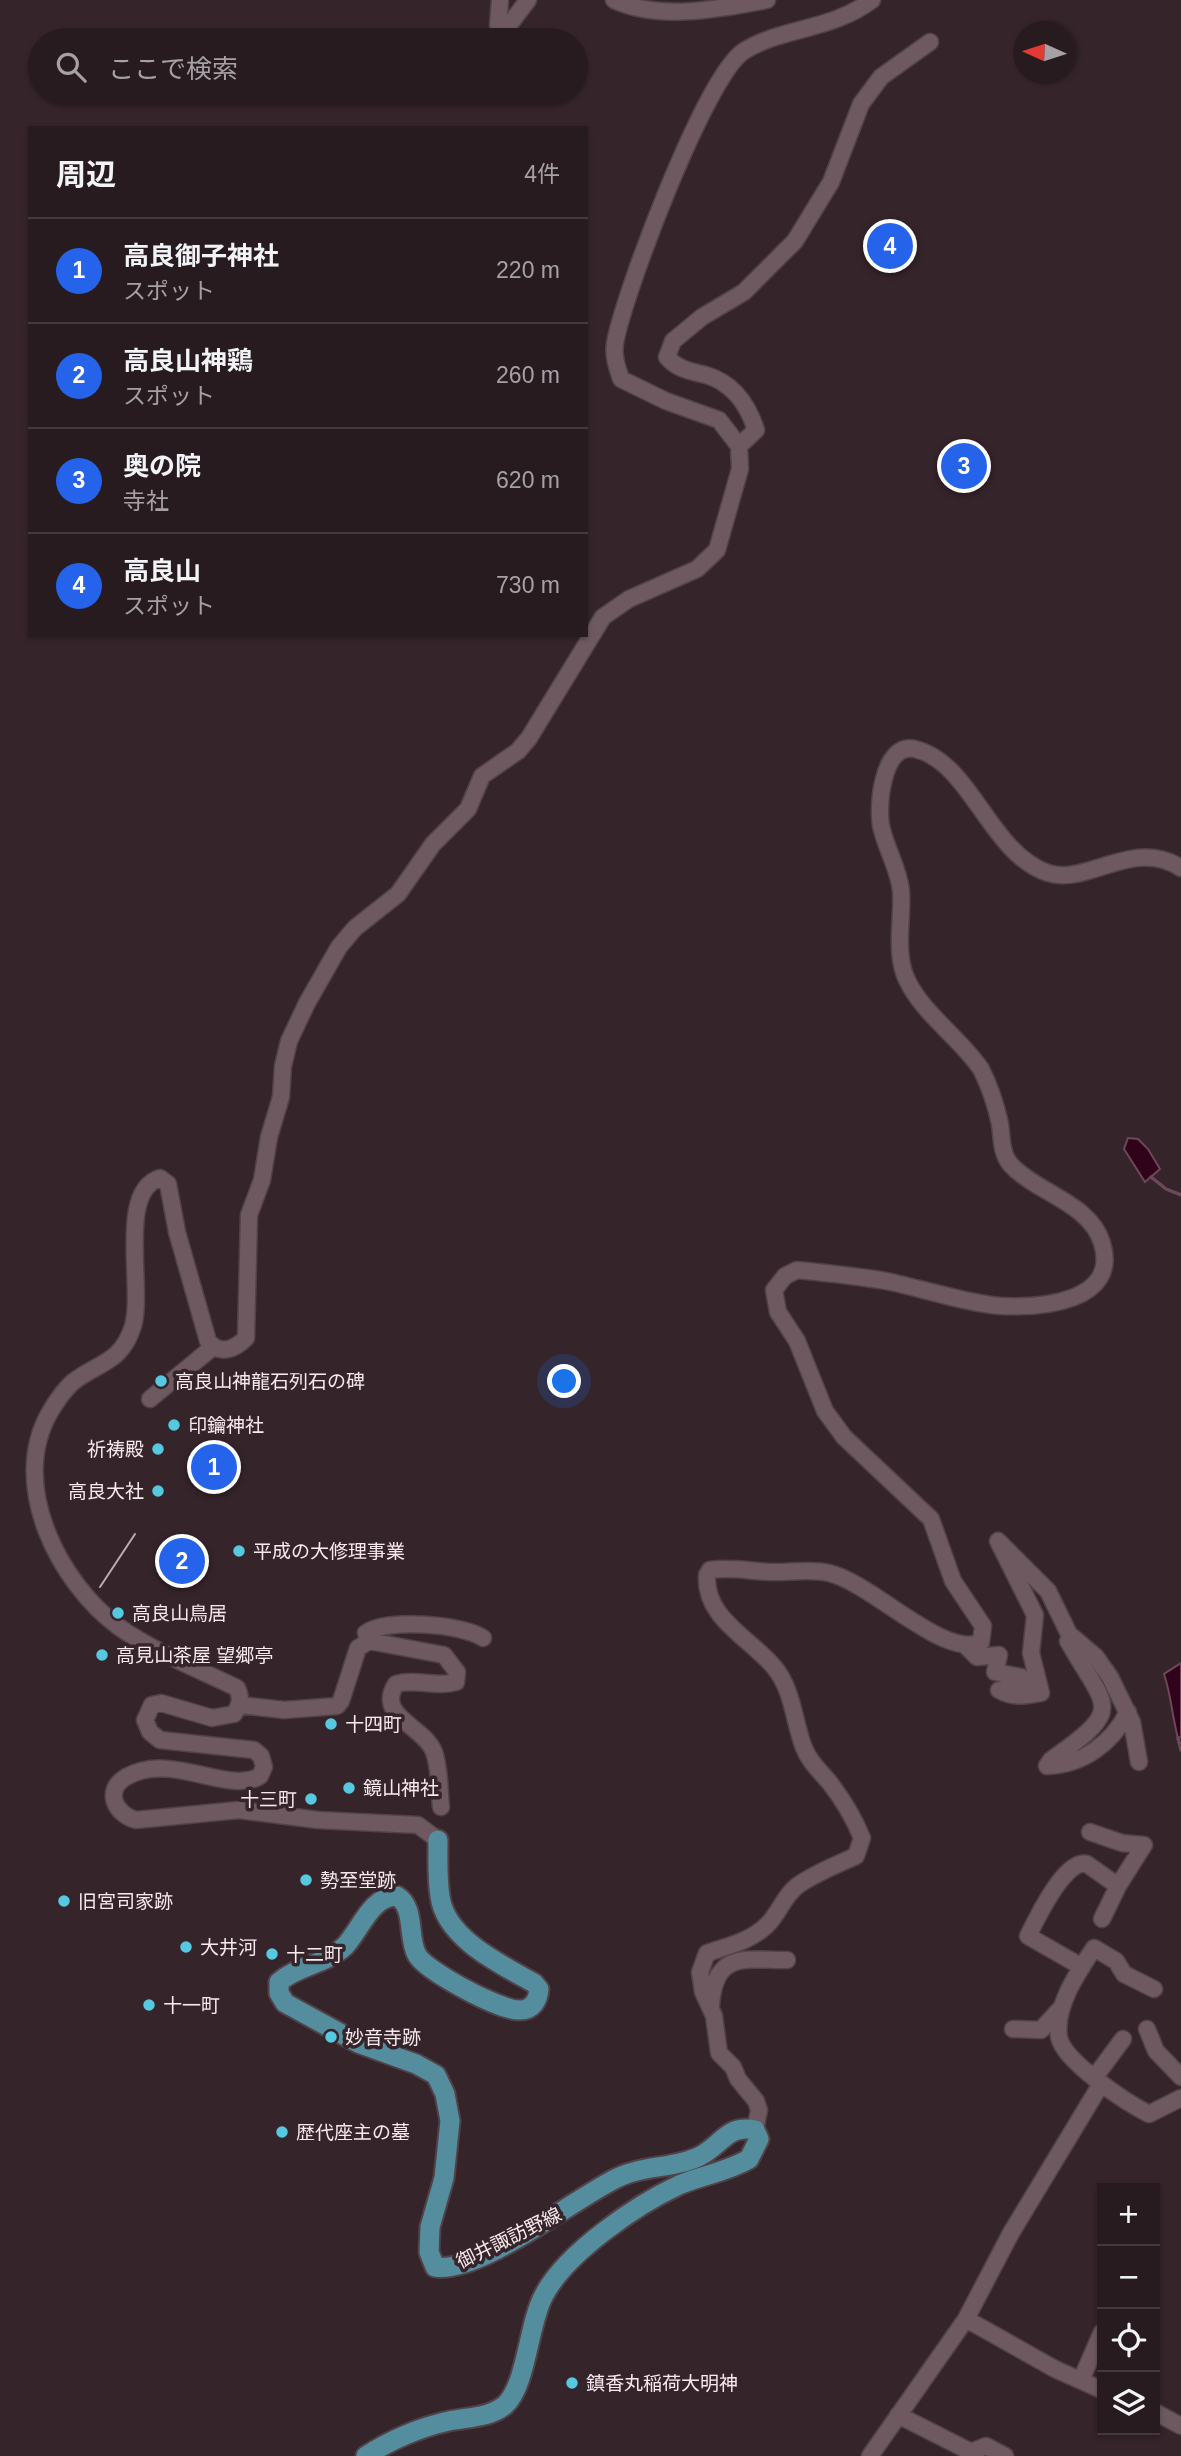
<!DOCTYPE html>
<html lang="ja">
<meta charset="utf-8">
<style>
body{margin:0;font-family:Arial,"Noto Sans JP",sans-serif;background:#302429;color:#f1f3f6}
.controls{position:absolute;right:21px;bottom:21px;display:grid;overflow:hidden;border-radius:0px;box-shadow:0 2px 5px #0004}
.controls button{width:63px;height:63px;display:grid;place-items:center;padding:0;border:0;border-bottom:2px solid #44393e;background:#281b20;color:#f1f3f6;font:35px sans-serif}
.compass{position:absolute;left:1013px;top:21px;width:63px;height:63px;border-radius:50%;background:#281b20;box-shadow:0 2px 5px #0004;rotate:273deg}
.you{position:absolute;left:565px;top:1382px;width:24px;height:24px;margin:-18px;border:5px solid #fff;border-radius:50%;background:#1a73e8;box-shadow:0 0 0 10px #1a73e833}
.badge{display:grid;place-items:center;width:46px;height:46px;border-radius:50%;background:#2563eb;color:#fff;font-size:23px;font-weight:700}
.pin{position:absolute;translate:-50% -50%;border:4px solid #fff;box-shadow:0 2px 7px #0006}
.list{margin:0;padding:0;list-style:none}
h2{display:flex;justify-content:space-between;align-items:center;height:91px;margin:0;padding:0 28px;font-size:30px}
h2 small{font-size:23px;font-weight:400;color:#a5a1a5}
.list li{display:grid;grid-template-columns:46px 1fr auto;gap:21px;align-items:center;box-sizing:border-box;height:105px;padding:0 28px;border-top:2px solid #44393e}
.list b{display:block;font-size:26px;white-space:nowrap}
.list p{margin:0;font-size:23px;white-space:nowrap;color:#a5a1a5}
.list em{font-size:23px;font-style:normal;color:#a5a1a5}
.icon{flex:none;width:38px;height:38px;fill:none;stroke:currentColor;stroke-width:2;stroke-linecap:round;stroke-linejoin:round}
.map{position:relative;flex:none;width:1181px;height:2456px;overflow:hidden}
.search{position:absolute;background:#281b20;box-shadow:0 2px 5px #0004;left:28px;top:28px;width:560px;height:77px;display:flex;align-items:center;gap:18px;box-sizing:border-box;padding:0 24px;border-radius:38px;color:#a5a1a5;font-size:26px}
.panel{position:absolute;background:#281b20;box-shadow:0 2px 5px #0004;left:28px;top:126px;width:560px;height:511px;border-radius:0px}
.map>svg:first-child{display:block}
.water{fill:#31031a;stroke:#6c485a;stroke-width:2}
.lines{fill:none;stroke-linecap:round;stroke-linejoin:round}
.stream{stroke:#6c485a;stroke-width:3.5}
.minor-casing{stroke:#514248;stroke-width:19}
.major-casing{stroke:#514248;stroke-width:23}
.minor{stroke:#6e5960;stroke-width:16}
.major{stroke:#548e9e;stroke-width:19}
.tram{stroke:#bbadb2;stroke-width:2}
.poi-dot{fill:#56c9e1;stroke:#36242b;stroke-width:2.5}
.labels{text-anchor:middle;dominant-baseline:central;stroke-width:7;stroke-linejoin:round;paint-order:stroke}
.poi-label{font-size:19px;fill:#f7eaee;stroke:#36242b;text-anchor:start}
.street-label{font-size:19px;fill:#f7eaee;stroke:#36242b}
</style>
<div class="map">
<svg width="1181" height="2456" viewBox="0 0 1181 2456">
<rect width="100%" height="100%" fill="#36242b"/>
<path class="water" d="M 1128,1138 L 1138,1139 L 1148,1149 L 1160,1169 L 1145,1182 L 1124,1149 Z
M 1181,1663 L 1181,1737 L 1178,1738 C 1172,1716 1171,1694 1164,1674 Z"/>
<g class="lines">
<path class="stream" d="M 1151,1177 L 1166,1189 L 1181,1195
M 1178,1738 L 1181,1750"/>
<g class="minor-casing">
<path id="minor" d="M 500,0 L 498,25 L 506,29 L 528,0
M 614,0 C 660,21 719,9 767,0
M 739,446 L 756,430 C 748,405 733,383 706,375 C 691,371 678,370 667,357 L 673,341 L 702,317 L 744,292 L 795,241 L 831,182 L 861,104 L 881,77 L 930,42
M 150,1399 L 213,1347
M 369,1641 L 366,1633 C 386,1618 463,1624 483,1638
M 1068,1641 C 1107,1710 1126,1707 1051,1760 L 1047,1766 C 1083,1765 1112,1743 1128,1712
M 966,1646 L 977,1657 L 999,1655 L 995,1672 L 1021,1677 L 1031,1684 L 999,1690 C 1013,1698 1026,1696 1041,1693 L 1031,1653 L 1035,1615 L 998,1541 L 1048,1591 L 1069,1634 L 1096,1657 L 1110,1677 L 1132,1722 L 1139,1762
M 240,1705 L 284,1710 L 337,1706 L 341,1701 L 358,1648 L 369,1641 L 444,1655 L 457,1672 L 456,1682 C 436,1688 416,1678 396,1684 C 375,1716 424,1726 434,1752 C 440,1768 439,1790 441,1807
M 438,1840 L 418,1825 L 318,1820 L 239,1810 L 136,1820 C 116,1815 103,1791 126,1777 C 171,1751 228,1795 260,1776 L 264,1767 L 261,1756 L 254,1750 L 160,1740 L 150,1732 L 145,1720 L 152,1705 L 161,1703 L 212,1718 L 234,1714 C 240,1705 242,1699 237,1688 C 198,1669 154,1652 119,1627 C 59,1583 8,1484 50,1412 C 55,1403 65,1389 73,1382 C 98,1362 121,1364 133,1326 C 144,1288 117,1191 160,1178 L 168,1184 L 177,1232 L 208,1341 C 220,1356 235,1349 246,1338 L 249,1215 L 262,1180 L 269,1137 L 281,1097 L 283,1066 L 289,1041 L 307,1003 L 339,947 L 355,928 L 398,894 L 433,844 L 468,809 L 482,776 L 518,751 L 529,738 L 603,617 L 629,599 L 697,569 L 717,550 L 740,469 L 739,446 L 719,420 L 666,401 L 621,379 C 617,367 613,356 615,343 C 624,293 706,75 744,51 C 782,27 831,31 872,0
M 1102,1919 L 1118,1886
M 1082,1967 L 1028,1936 C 1036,1920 1065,1858 1087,1864 L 1118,1886 L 1144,1845 L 1122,1843 L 1090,1832
M 1154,1989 L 1124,1974 L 1116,1961 L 1094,1948 C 1078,1972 1054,2007 1059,2037 C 1063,2061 1127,2103 1149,2114 L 1181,2098
M 711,2005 C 715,1951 744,1960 787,1960
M 1013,2029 L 1041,2030 L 1062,2007
M 1147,2029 L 1156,2051 L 1181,2077
M 1094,2078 L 1123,2039
M 755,2130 L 759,2110 L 756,2101 L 738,2079 L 733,2067 L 719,2053 L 714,2016 L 703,1992 L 700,1972 L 707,1953 C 728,1946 751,1941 767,1925 C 779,1914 783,1897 797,1886 C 815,1873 836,1865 856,1856 L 862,1838 C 854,1818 843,1800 830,1783 C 820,1771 810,1763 804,1748 C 794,1723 793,1689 774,1667 C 750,1638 704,1618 707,1575 L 710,1570 C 731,1567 749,1571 770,1572 C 789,1573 809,1568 829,1573 C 872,1583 945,1660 981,1642 L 983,1626 L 953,1581 L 931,1519 L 844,1437 L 825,1411 L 797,1341 L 778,1312 L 774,1290 L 785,1276 L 797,1270 C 827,1273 857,1276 886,1281 C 921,1288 968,1304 1001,1306 C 1041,1308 1120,1302 1102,1243 C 1090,1203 1037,1193 1011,1165 C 1001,1154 1002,1138 1000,1124 C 996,1105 990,1087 981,1069 C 960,1038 923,1014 907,980 C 894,954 903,918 901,891 C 899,870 887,850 882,830 C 876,810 882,741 915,749 C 971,762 990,854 1048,873 C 1087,886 1133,837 1181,868
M 966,2319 L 1055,2369 L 1102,2390
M 1081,2380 L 1102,2332
M 1155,2412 L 1181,2426
M 898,2415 L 971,2452 L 986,2446 L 1005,2456
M 870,2456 L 966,2319 L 1011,2233 L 1101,2084"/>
</g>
<g class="major-casing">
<path id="major" d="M 366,2456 C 390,2440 421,2427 449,2421 C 468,2417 489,2418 505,2405 C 527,2385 528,2324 544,2295 C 566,2253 636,2205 679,2185 C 702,2175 727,2172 749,2159 L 759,2139 L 755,2130 C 727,2124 722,2145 700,2156 C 674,2169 642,2165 617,2178 C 575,2198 480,2274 435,2267 L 429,2252 L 430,2227 L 444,2178 L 450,2121 L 445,2094 L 436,2075 L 416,2064 L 358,2043 L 285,2003 L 279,1993 L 279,1982 C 298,1965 325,1965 345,1946 C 361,1929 371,1896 397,1896 C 416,1908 407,1937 417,1955 C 427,1972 501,2011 520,2010 C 533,2010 538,2000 539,1989 L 534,1983 C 500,1964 445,1938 440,1896 C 437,1878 438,1858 438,1840"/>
</g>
<use href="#minor" class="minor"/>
<use href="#major" class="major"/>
<path class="tram" d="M 100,1587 L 135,1534"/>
</g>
<g class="poi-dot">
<circle cx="161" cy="1381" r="7"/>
<circle cx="174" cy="1425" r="7"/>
<circle cx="158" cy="1449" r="7"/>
<circle cx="158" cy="1491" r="7"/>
<circle cx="239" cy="1551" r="7"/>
<circle cx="118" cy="1613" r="7"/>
<circle cx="102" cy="1655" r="7"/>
<circle cx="331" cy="1724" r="7"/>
<circle cx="349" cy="1788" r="7"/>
<circle cx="311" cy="1799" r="7"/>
<circle cx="306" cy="1880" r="7"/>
<circle cx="64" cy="1901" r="7"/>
<circle cx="186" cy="1947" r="7"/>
<circle cx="272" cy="1954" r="7"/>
<circle cx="149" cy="2005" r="7"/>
<circle cx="331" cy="2037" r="7"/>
<circle cx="282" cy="2132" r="7"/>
<circle cx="572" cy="2383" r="7"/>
</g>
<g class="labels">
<g class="poi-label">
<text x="175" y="1381">高良山神龍石列石の碑</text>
<text x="188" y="1425">印鑰神社</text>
<text x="144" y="1449" text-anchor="end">祈祷殿</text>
<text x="144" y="1491" text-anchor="end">高良大社</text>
<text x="253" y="1551">平成の大修理事業</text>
<text x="132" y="1613">高良山鳥居</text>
<text x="116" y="1655">高見山茶屋 望郷亭</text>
<text x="345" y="1724">十四町</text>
<text x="363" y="1788">鏡山神社</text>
<text x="297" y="1799" text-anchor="end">十三町</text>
<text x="320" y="1880">勢至堂跡</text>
<text x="78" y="1901">旧宮司家跡</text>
<text x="200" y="1947">大井河</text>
<text x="286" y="1954">十二町</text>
<text x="163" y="2005">十一町</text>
<text x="345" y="2037">妙音寺跡</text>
<text x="296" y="2132">歴代座主の墓</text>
<text x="586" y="2383">鎮香丸稲荷大明神</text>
</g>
<g class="street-label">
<text transform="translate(509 2238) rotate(-26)">御井諏訪野線</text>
</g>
</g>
</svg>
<div class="controls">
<button>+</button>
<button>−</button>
<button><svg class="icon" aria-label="locate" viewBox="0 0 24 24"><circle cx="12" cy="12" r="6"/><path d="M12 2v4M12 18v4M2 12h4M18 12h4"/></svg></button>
<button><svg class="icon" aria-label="layers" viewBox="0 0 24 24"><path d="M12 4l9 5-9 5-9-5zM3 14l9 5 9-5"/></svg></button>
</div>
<svg class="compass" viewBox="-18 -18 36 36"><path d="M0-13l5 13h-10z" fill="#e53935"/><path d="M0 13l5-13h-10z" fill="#a5a1a5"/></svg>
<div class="you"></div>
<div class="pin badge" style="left:214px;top:1467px">1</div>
<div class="pin badge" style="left:182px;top:1561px">2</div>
<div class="pin badge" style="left:964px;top:466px">3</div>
<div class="pin badge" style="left:890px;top:246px">4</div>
<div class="search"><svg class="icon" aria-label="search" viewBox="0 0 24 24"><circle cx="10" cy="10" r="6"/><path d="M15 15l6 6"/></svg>ここで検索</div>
<section class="panel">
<h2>周辺<small>4件</small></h2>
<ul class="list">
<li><span class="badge">1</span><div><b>高良御子神社</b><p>スポット</p></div><em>220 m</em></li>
<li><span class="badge">2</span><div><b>高良山神鶏</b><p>スポット</p></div><em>260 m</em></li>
<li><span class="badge">3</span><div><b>奥の院</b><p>寺社</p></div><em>620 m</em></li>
<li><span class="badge">4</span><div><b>高良山</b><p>スポット</p></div><em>730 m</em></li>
</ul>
</section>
</div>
